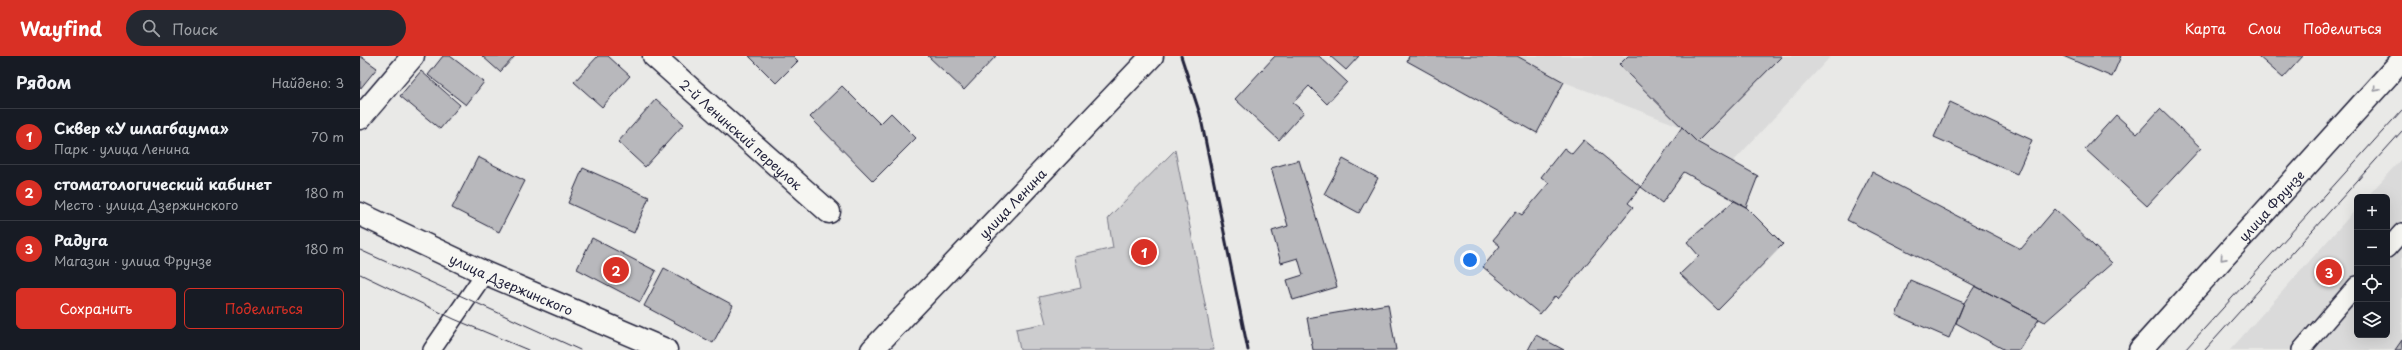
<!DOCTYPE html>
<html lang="ru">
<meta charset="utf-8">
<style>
body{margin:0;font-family:"Playpen Sans",sans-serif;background:#242831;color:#f1f3f6}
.controls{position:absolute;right:12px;bottom:12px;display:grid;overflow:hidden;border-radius:6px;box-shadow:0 4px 16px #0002}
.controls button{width:36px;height:36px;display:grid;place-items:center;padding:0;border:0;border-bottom:1px solid #363941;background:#171b24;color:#f1f3f6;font:20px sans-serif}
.you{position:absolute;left:1110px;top:204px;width:14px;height:14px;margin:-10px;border:3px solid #fff;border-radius:50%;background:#1a73e8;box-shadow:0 0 0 6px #1a73e833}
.badge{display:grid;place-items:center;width:26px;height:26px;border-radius:50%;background:#d93025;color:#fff;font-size:13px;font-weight:700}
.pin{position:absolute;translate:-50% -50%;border:2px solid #fff;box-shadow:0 1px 4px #0006}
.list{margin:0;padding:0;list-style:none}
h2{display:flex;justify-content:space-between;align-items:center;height:52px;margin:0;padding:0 16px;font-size:17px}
h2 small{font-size:13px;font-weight:400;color:#9ea1a6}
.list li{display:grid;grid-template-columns:26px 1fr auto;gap:12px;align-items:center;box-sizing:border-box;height:56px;padding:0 16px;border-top:1px solid #363941}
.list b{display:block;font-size:15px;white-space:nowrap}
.list p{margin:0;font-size:13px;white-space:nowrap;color:#9ea1a6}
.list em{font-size:13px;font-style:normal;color:#9ea1a6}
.actions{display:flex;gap:8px;padding:12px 16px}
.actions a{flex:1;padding:9px 0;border:1px solid #d93025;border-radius:6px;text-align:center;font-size:14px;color:#d93025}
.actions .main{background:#d93025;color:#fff}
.icon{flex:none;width:22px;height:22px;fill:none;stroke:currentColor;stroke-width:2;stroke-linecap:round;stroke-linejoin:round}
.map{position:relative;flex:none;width:2042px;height:294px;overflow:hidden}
header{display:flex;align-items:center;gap:24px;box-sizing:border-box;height:56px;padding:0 20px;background:#d93025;color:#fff}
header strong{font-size:19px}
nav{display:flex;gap:22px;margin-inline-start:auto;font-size:14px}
.search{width:280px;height:36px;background:#242831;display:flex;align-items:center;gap:10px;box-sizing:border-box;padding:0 14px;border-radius:22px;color:#9ea1a6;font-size:15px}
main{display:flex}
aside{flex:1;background:#171b24}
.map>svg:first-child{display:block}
.built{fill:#dadada}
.green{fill:#ccccce;stroke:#777784}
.building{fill:#b8b8bc;stroke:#22223b}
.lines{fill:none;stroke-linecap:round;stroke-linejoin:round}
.lane-casing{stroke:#22223b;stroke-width:20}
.street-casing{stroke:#22223b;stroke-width:25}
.secondary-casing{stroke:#22223b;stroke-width:25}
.lane{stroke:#f6f6f2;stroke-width:17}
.street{stroke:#f6f6f2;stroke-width:22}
.secondary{stroke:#f6f6f2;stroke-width:22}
.tram{stroke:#22223b;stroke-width:1}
.rail{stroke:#22223b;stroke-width:3}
.oneway{stroke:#9797a0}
.labels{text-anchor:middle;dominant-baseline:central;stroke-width:3.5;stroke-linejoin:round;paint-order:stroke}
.street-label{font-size:13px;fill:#22223b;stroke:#f6f6f2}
</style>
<header>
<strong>Wayfind</strong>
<div class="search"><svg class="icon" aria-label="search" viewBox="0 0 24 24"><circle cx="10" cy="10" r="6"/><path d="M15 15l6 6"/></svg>Поиск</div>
<nav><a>Карта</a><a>Слои</a><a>Поделиться</a></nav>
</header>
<main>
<aside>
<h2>Рядом<small>Найдено: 3</small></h2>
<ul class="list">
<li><span class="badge">1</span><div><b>Сквер «У шлагбаума»</b><p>Парк · улица Ленина</p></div><em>70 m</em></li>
<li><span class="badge">2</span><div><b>стоматологический кабинет</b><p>Место · улица Дзержинского</p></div><em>180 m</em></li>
<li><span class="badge">3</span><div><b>Радуга</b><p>Магазин · улица Фрунзе</p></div><em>180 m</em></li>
</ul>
<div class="actions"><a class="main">Сохранить</a><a>Поделиться</a></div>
</aside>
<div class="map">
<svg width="2042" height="294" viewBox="0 0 2042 294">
<rect width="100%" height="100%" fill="#e9e9e7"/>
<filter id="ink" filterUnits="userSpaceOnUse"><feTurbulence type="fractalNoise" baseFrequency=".025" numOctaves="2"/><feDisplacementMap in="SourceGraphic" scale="8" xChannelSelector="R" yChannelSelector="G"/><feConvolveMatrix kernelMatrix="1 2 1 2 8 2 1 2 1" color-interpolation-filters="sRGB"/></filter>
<g filter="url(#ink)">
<path class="built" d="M 1157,0 L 1471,0 L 1373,106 L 1337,86 L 1322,71 L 1204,26 Z
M 2042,102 L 2042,294 L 1870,294 L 1997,152 L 1997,279 L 2027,279 L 2027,141 L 2007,141 Z"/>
<path class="green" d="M 815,94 L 854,294 L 660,294 L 656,273 L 686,267 L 679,241 L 721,232 L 715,201 L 753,192 L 748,162 Z"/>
<path class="building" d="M 0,0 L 17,12 L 0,33 Z
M 83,0 L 90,0 L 124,26 L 106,49 L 68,19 Z
M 122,0 L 155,0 L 140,16 Z
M 238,0 L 248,0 L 270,20 L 242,51 L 214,26 Z
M 389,0 L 433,0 L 438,5 L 416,27 Z
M 568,0 L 636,0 L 604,34 Z
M 915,0 L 959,0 L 987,26 L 967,48 L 949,30 L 933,47 L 944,56 L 919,84 L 875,43 Z
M 970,0 L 999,0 L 986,14 Z
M 1049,0 L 1157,0 L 1204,26 L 1177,77 L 1047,5 Z
M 1268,0 L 1422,0 L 1337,86 L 1259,9 Z
M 1703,0 L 1761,0 L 1752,21 Z
M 1898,0 L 1943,0 L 1923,22 Z
M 61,15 L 100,49 L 80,73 L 40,40 Z
M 482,30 L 520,68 L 531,57 L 556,82 L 513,125 L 450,61 Z
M 296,43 L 324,68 L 285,111 L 258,86 Z
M 1590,46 L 1672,84 L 1657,118 L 1574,81 Z
M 1800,53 L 1841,92 L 1787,150 L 1725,93 L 1756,59 L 1777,78 Z
M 1322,71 L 1337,86 L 1398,120 L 1386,151 L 1324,116 L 1302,147 L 1281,131 Z
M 1224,84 L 1281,131 L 1268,147 L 1273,151 L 1198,243 L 1195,240 L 1180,258 L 1123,211 L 1140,190 L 1133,184 L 1156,155 L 1162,159 L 1189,127 L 1181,121 L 1204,92 L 1212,98 Z
M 118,101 L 165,125 L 139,176 L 92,152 Z
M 983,103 L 1018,122 L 999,157 L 964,138 Z
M 939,104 L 977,231 L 933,244 L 927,224 L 943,219 L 938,202 L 921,207 L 912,175 L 928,170 L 911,112 Z
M 223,112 L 289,141 L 274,177 L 208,147 Z
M 1512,116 L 1661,193 L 1695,153 L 1752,207 L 1685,266 L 1487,164 Z
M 1374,145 L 1386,151 L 1423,188 L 1358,254 L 1320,218 L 1339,200 L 1327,186 Z
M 232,182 L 296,215 L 280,246 L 217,213 Z
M 304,212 L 373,249 L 353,287 L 284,250 Z
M 1550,224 L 1604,247 L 1589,282 L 1536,259 Z
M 1615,230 L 1679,263 L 1659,294 L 1645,294 L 1596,267 L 1604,247 Z
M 1028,248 L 1036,294 L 953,294 L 947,262 Z
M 1176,279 L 1204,294 L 1168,294 Z
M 2042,284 L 2042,294 L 2035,294 Z"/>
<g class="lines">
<g class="lane-casing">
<path id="lane" d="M 2027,193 L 2042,176
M 72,294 L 125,217
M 1941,294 L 1997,229"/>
</g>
<g class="street-casing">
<g id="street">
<path id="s1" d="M 294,0 L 469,156"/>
<path d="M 0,62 L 53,0"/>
</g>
</g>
<g class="secondary-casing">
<g id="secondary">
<path id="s2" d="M 0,158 L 125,217 L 306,294"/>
<path id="s3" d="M 512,294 L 792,0"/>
<path id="s4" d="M 1780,294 L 2042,4"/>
</g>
</g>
<use href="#lane" class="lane"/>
<use href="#street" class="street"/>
<use href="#secondary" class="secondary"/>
<path class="tram" d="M 0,194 L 220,294
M 0,218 L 94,263 L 168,294
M 1825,294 L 2042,54
M 1845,294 L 2042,75"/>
<path class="rail" d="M 821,0 L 840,58 L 888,294"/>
</g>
<defs><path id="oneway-chevron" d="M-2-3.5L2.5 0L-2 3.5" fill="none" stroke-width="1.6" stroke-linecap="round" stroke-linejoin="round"/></defs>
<g class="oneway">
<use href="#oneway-chevron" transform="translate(2016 33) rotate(132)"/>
<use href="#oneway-chevron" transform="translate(1863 202) rotate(132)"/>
</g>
</g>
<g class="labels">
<g class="street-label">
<text stroke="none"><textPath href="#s1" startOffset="117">2-й Ленинский переулок</textPath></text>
<text stroke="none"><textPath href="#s3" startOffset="203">улица Ленина</textPath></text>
<text stroke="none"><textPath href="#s4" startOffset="195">улица Фрунзе</textPath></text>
<text stroke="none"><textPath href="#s2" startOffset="167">улица Дзержинского</textPath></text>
</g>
</g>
</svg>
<div class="controls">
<button>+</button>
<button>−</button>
<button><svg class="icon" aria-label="locate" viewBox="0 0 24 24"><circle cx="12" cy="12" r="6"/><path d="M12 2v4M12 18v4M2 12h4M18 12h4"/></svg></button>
<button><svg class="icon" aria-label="layers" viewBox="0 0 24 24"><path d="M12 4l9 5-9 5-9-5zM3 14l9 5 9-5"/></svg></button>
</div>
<div class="you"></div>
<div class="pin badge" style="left:784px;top:196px">1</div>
<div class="pin badge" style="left:256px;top:214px">2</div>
<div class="pin badge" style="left:1969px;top:216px">3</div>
</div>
</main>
